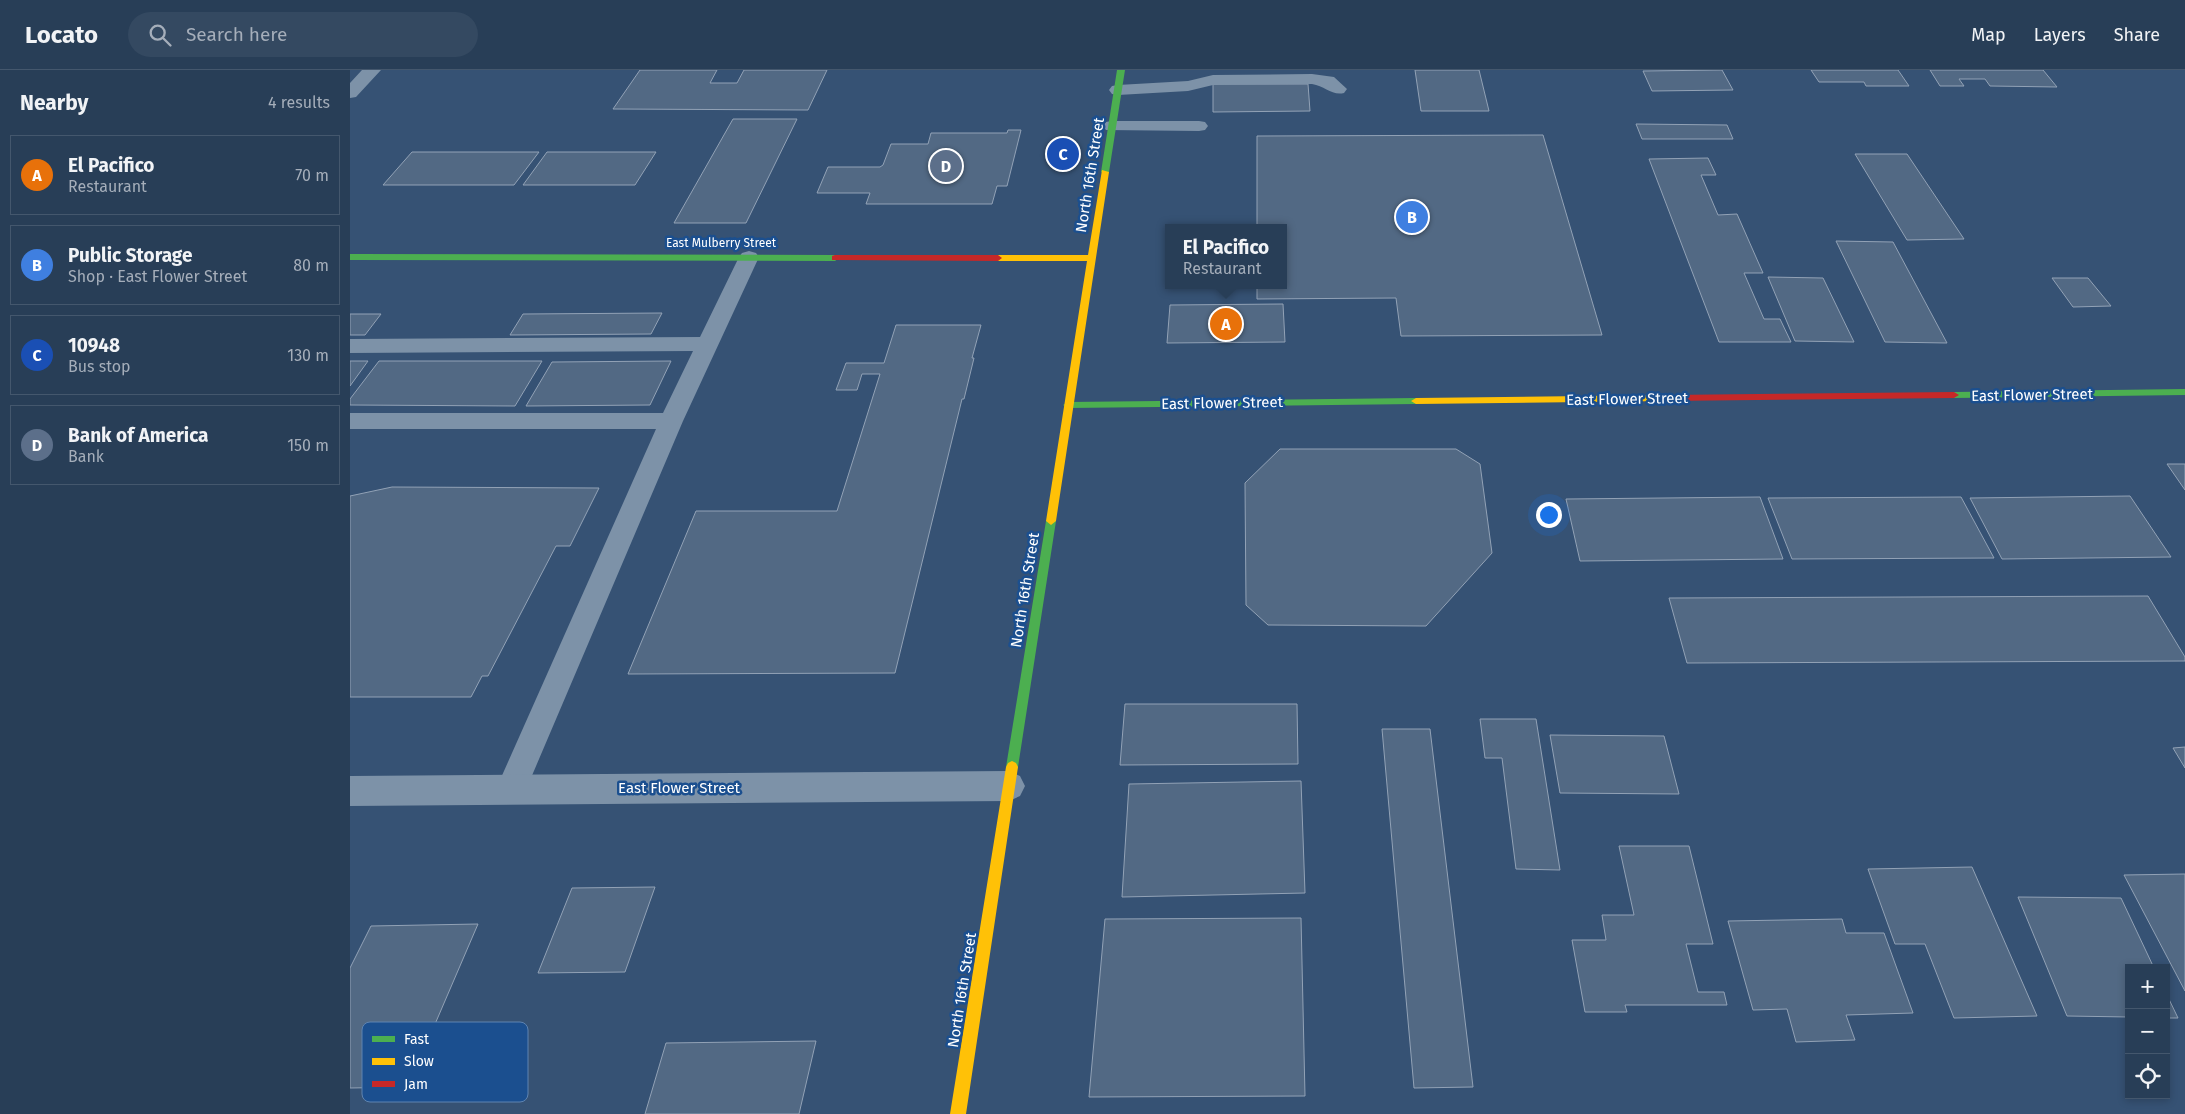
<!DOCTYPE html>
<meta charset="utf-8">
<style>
body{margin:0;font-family:"Fira Sans",sans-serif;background:#344961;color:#f1f3f6}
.controls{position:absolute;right:15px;bottom:15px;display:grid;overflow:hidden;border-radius:0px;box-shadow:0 2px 8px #0003}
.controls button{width:45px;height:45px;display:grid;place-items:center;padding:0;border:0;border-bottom:1px solid #44576d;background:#283e57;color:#f1f3f6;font:25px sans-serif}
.you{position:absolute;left:1198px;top:444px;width:18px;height:18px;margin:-12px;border:4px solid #fff;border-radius:50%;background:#1a73e8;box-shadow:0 0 0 8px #1a73e833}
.badge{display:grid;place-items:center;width:32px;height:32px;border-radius:50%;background:#b9c2ce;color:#fff;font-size:16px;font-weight:700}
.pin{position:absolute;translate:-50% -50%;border:2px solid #fff;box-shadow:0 1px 5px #0006}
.popup{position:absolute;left:815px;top:154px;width:122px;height:65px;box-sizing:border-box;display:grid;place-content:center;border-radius:0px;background:#283e57;filter:drop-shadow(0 1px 4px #0005);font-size:16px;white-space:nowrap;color:#a5aeba}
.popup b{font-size:19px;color:#f1f3f6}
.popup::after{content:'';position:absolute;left:50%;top:100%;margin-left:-10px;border:10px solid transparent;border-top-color:#283e57}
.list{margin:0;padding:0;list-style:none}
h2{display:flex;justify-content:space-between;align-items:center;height:65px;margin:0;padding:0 20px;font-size:21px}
h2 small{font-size:16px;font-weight:400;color:#a5aeba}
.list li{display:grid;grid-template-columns:32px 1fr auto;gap:15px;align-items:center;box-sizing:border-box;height:80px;margin:0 10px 10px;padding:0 10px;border:1px solid #44576d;border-radius:0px}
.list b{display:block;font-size:19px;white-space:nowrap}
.list p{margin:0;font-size:16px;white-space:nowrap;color:#a5aeba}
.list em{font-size:16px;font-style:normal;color:#a5aeba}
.icon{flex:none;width:28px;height:28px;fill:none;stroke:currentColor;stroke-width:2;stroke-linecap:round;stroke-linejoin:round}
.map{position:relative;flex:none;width:1835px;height:1044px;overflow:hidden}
header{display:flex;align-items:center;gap:30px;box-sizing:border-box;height:70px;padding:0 25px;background:#283e57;border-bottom:1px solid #44576d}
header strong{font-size:24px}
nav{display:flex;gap:28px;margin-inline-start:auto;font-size:18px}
.search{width:350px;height:45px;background:#344961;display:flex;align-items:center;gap:12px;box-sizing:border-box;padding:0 18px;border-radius:28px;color:#a5aeba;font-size:19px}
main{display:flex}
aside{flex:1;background:#283e57}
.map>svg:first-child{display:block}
.building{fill:#526984;stroke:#92a2b6}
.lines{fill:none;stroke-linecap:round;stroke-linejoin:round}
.lane{fill:#7d92a8;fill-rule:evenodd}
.street{fill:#7d92a8;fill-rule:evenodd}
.fast{fill:#4caf50;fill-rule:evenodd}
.slow{fill:#ffc107;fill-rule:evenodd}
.jam{fill:#c62828;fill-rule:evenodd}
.labels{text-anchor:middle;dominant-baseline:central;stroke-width:5;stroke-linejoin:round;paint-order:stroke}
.far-street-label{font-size:12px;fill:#fff;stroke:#1b4f8f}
.street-label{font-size:15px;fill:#fff;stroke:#1b4f8f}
.key{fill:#1b4f8f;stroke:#5f84b1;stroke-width:1}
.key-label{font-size:14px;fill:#fff}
</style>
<header>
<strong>Locato</strong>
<div class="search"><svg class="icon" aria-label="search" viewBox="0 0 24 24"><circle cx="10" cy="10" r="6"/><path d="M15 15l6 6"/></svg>Search here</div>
<nav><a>Map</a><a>Layers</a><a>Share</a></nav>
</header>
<main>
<aside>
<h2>Nearby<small>4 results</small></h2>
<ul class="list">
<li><span class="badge" style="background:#e8710a">A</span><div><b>El Pacifico</b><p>Restaurant</p></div><em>70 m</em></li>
<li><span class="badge" style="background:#3f7fe0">B</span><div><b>Public Storage</b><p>Shop · East Flower Street</p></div><em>80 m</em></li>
<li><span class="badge" style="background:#1a4fb4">C</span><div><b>10948</b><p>Bus stop</p></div><em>130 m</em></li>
<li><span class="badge" style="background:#5c6f8a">D</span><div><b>Bank of America</b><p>Bank</p></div><em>150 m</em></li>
</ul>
</aside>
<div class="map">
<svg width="1835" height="1044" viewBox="0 0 1835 1044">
<rect width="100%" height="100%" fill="#365274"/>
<path class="building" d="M 290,0 L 367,0 L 360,13 L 387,13 L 394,0 L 477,0 L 458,40 L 263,39 Z
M 1065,0 L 1129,0 L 1139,41 L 1071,41 Z
M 1372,0 L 1383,20 L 1302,21 L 1293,1 Z
M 1461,0 L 1548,0 L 1559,16 L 1516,16 L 1514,12 L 1469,12 Z
M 1580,0 L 1693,0 L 1707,17 L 1640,16 L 1635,9 L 1609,9 L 1614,16 L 1590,16 Z
M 863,14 L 958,14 L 960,41 L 863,42 Z
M 383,49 L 447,49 L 396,153 L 324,153 Z
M 1286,54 L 1377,55 L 1383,69 L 1292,69 Z
M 658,60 L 671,60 L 657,116 L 647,116 L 642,134 L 516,134 L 520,123 L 467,123 L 478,97 L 530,97 L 533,95 L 541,74 L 578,74 L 581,63 L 657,63 Z
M 1193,65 L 1252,265 L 1051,266 L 1046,228 L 907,229 L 907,215 L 934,215 L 934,158 L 907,158 L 907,66 Z
M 62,82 L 189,82 L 164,115 L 33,115 Z
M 197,82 L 306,82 L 285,115 L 173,115 Z
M 1505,84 L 1557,84 L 1614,169 L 1557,170 Z
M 1358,88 L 1366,105 L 1351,105 L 1368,145 L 1387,144 L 1413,203 L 1394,203 L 1414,249 L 1430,249 L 1441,272 L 1369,272 L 1299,89 Z
M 1486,171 L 1543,172 L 1597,273 L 1535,272 Z
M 1418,207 L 1473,208 L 1504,272 L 1445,271 Z
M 1702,208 L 1738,208 L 1761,236 L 1723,237 Z
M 933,234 L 935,272 L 817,273 L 820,235 Z
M 312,243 L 301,264 L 160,265 L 173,244 Z
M 0,244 L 31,244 L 15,265 L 0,265 Z
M 546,255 L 631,255 L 622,288 L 624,288 L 614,329 L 612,329 L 545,603 L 278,604 L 346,441 L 487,441 L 530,304 L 512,304 L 507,320 L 486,320 L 496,293 L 534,293 Z
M 0,291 L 18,291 L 0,316 Z
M 29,291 L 192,291 L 165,336 L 0,335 L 0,329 Z
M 321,291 L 300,335 L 176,336 L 202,292 Z
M 930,379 L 1106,379 L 1130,394 L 1142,483 L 1076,556 L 918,555 L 896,535 L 895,413 Z
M 1817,394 L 1835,394 L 1835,420 Z
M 42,417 L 249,418 L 220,476 L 206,476 L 138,606 L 132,606 L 121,627 L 0,627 L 0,426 Z
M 1780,426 L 1821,487 L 1652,489 L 1620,428 Z
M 1410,427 L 1433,489 L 1230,491 L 1216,429 Z
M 1611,427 L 1644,488 L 1442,489 L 1418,428 Z
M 1798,526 L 1835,587 L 1835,591 L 1337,593 L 1319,528 Z
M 775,634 L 947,634 L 948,694 L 770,695 Z
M 1130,649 L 1186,649 L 1210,800 L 1166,799 L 1152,688 L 1135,688 Z
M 1032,659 L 1080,659 L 1123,1017 L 1064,1018 Z
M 1200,665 L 1314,666 L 1329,724 L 1210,723 Z
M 1835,677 L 1835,698 L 1823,678 Z
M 951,711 L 955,823 L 772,827 L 779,714 Z
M 1269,776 L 1339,776 L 1363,874 L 1336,874 L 1348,922 L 1374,922 L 1377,935 L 1275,935 L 1277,942 L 1235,942 L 1222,870 L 1256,870 L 1252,845 L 1284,845 Z
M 1622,797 L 1687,946 L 1604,948 L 1575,874 L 1545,874 L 1518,799 Z
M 1835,804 L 1835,921 L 1774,805 Z
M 305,817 L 275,902 L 188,903 L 222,818 Z
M 1668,827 L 1771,828 L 1804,898 L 1779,898 L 1779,947 L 1717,946 Z
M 951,848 L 955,1026 L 739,1027 L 755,849 Z
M 1492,849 L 1496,863 L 1534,863 L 1563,943 L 1496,945 L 1505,970 L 1446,972 L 1437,939 L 1403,940 L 1378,851 Z
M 128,854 L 58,1017 L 0,1018 L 0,898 L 21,856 Z
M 1816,923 L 1828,948 L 1816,948 Z
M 466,971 L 449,1044 L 295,1044 L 316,973 Z"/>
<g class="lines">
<path class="lane" d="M 962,4 L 984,7 L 997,19 L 994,23 C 982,26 975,16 962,14 L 863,15 L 838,21 L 768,25 L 762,24 L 759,20 L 762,16 L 768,15 L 838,11 L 863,5 Z
M 762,51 L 849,51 L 855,52 L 858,56 L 855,60 L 849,61 L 756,60 L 753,56 L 756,52 Z
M 399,181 L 406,183 L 409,187 L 333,351 L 172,729 L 161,733 L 150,729 L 146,719 L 306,359 L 0,359 L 0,343 L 313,343 L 343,281 L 0,283 L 0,269 L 350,267 L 389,187 L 392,183 Z"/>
<path class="street" d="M 12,0 L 31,0 L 6,27 L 0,28 L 0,13 Z
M 659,701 L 670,706 L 675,716 L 670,726 L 659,731 L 0,736 L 0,706 Z"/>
<path class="fast" d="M 767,0 L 775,0 L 759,102 L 755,104 L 751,102 Z
M 0,184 L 485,185 L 489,188 L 485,191 L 0,190 Z
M 1835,319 L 1835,325 L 1604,328 L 1599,325 L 1604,322 Z
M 1066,328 L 1071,331 L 1066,334 L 718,338 L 713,335 L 718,332 Z
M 701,447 L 706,451 L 668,697 L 666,701 L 662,703 L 658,701 L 656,697 L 696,451 Z"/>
<path class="slow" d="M 752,100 L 759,102 L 706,451 L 701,455 L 696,451 L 737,191 L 648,191 L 644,188 L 648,185 L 738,185 Z
M 1317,325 L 1322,328 L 1317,331 L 1066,334 L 1061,331 L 1066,328 Z
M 662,691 L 666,693 L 668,697 L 616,1044 L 600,1044 L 656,697 L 658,693 Z"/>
<path class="jam" d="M 485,185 L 648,185 L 652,188 L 648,191 L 482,190 L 482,186 Z
M 1604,322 L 1609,325 L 1604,328 L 1317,331 L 1312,328 L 1317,325 Z"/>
</g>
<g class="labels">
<g class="far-street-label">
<text x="371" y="173">East Mulberry Street</text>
</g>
<g class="street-label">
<text transform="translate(740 105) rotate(-81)">North 16th Street</text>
<text transform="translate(1682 325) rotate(-1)">East Flower Street</text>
<text transform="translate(1277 329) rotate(-1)">East Flower Street</text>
<text transform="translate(872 333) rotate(-1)">East Flower Street</text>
<text transform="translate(675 520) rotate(-81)">North 16th Street</text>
<text x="329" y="718">East Flower Street</text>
<text transform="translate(612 920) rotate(-81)">North 16th Street</text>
</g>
</g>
<rect x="12" y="952" width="166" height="80" rx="8" class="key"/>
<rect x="22" y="966" width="23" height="6" fill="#4caf50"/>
<rect x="22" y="988" width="23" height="7" fill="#ffc107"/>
<rect x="22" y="1011" width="23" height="6" fill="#c62828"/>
<g class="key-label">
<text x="54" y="974">Fast</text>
<text x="54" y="996">Slow</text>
<text x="54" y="1019">Jam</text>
</g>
</svg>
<div class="controls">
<button>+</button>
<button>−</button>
<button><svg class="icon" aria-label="locate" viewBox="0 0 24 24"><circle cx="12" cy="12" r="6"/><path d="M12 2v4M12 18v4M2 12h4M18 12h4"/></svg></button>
</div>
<div class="you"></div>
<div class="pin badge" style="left:876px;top:254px;background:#e8710a">A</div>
<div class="popup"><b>El Pacifico</b>Restaurant</div>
<div class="pin badge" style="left:1062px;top:147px;background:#3f7fe0">B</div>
<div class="pin badge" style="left:713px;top:84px;background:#1a4fb4">C</div>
<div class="pin badge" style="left:596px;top:96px;background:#5c6f8a">D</div>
</div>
</main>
